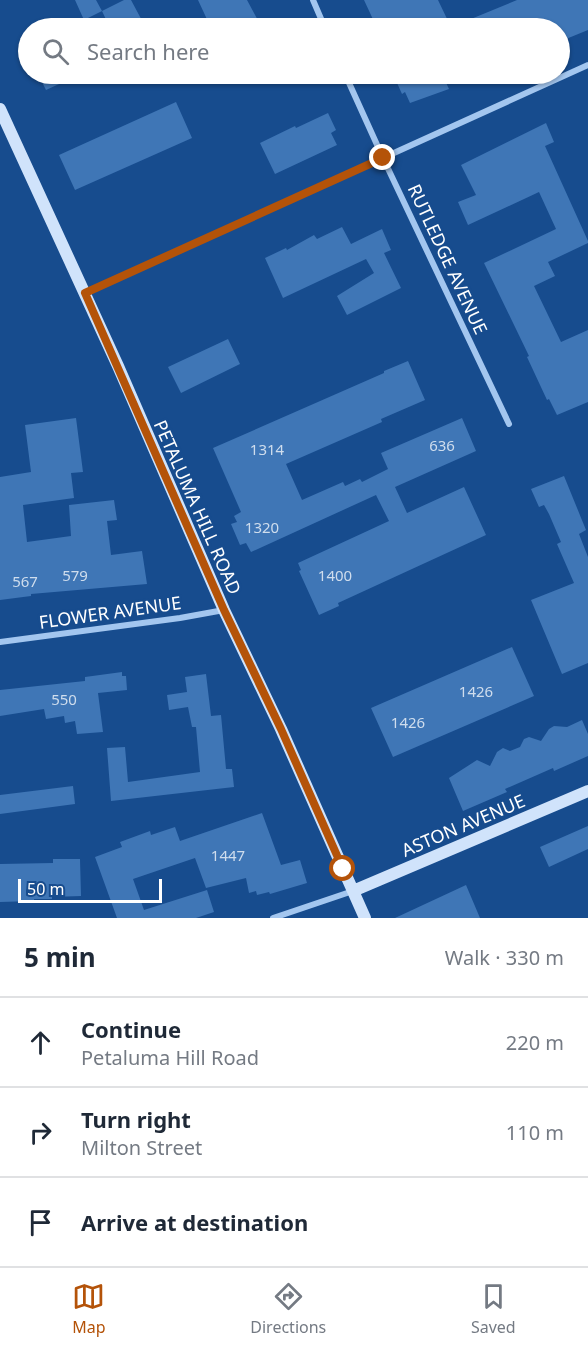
<!DOCTYPE html>
<meta charset="utf-8">
<style>
body{margin:0;font-family:"Noto Sans",sans-serif;background:#f6f6f7;color:#1f2937}
.scale{position:absolute;left:18px;bottom:15px;width:144px;box-sizing:border-box;padding-left:6px;border:3px solid #fff;border-top:0;font-size:16px;line-height:21px;white-space:nowrap;color:#fff;-webkit-text-stroke:4px #174c8e;paint-order:stroke}
.stop{position:absolute;width:18px;height:18px;margin:-14px;border:4px solid #b45309;border-radius:50%;background:#fff}
.stop.end{background:#b45309;border-color:#fff;box-shadow:0 2px 6px #0008}
.list{margin:0;padding:0;list-style:none}
h2{display:flex;justify-content:space-between;align-items:center;height:78px;margin:0;padding:0 24px;font-size:26px}
h2 small{font-size:20px;font-weight:400;color:#747a83}
.list li{display:grid;grid-template-columns:39px 1fr auto;gap:18px;align-items:center;box-sizing:border-box;height:90px;padding:0 24px;border-top:2px solid #e0e1e3}
.list b{display:block;font-size:22px;white-space:nowrap}
.list p{margin:0;font-size:20px;white-space:nowrap;color:#747a83}
.list em{font-size:20px;font-style:normal;color:#747a83}
.icon{flex:none;width:33px;height:33px;fill:none;stroke:currentColor;stroke-width:2;stroke-linecap:round;stroke-linejoin:round}
.map{position:relative;flex:none;width:588px;height:918px;overflow:hidden}
.search{position:absolute;background:#fff;box-shadow:0 2px 4px #0004;left:18px;right:18px;top:18px;height:66px;display:flex;align-items:center;gap:15px;box-sizing:border-box;padding:0 21px;border-radius:33px;color:#747a83;font-size:22px}
.sheet{height:348px;background:#fff}
nav{display:flex;justify-content:space-around;align-items:center;box-sizing:border-box;height:84px;border-top:2px solid #e0e1e3;background:#fff;font-size:16px;color:#747a83}
nav a{display:grid;justify-items:center;gap:3px}
nav .on{color:#b45309}
.map>svg:first-child{display:block}
.building{fill:#3f76b6}
.lines{fill:none;stroke-linecap:round;stroke-linejoin:round}
.street{stroke:#a3c6ef;stroke-width:6}
.secondary{stroke:#d0e3fb;stroke-width:12}
.route{stroke:#b45309;stroke-width:8}
.labels{text-anchor:middle;dominant-baseline:central;stroke-width:5;stroke-linejoin:round;paint-order:stroke}
.number-label{font-size:15px;fill:#cfdded}
.street-label{font-size:18px;fill:#fff;stroke:#174c8e}
</style>
<div class="map">
<svg width="588" height="918" viewBox="0 0 588 918">
<rect width="100%" height="100%" fill="#174c8e"/>
<path class="building" d="M 75,0 L 96,0 L 102,11 L 84,20 Z
M 124,0 L 131,0 L 146,28 L 110,28 L 102,11 Z
M 198,0 L 247,0 L 262,28 L 211,28 Z
M 364,0 L 438,0 L 449,23 L 439,28 L 377,28 Z
M 517,0 L 588,0 L 588,30 L 566,39 L 565,36 L 560,38 L 560,28 L 449,28 Z
M 38,74 L 81,74 L 46,90 Z
M 393,74 L 442,74 L 449,89 L 410,103 L 405,92 L 402,94 Z
M 176,102 L 192,138 L 75,190 L 59,155 Z
M 328,113 L 336,130 L 331,133 L 337,145 L 275,174 L 260,143 L 295,126 L 296,128 Z
M 546,123 L 554,142 L 545,146 L 588,241 L 588,243 L 548,262 L 555,276 L 534,286 L 561,342 L 588,330 L 588,402 L 557,415 L 549,399 L 547,400 L 527,357 L 529,356 L 484,263 L 556,229 L 539,192 L 468,225 L 458,202 L 476,195 L 461,165 Z
M 342,227 L 351,244 L 382,229 L 391,250 L 384,253 L 401,288 L 347,315 L 337,296 L 374,273 L 366,259 L 283,298 L 265,258 L 286,248 L 287,250 L 314,235 L 317,239 Z
M 228,339 L 240,364 L 181,393 L 168,367 Z
M 408,361 L 425,400 L 381,419 L 382,422 L 286,464 L 302,500 L 343,482 L 345,486 L 360,479 L 362,482 L 388,469 L 381,453 L 462,418 L 476,451 L 395,487 L 407,513 L 464,487 L 486,535 L 338,603 L 339,606 L 319,615 L 299,571 L 301,570 L 298,563 L 389,521 L 376,495 L 251,552 L 246,543 L 240,545 L 231,524 L 237,522 L 234,516 L 241,512 L 213,448 L 384,373 L 384,371 Z
M 76,418 L 83,472 L 71,473 L 74,498 L 23,505 L 27,542 L 71,536 L 69,505 L 114,500 L 117,520 L 107,521 L 111,555 L 142,551 L 147,584 L 31,594 L 31,596 L 0,600 L 0,477 L 31,472 L 25,425 Z
M 564,476 L 586,530 L 579,534 L 588,557 L 588,663 L 562,674 L 531,600 L 574,583 L 557,544 L 561,542 L 549,514 L 544,505 L 539,507 L 531,489 Z
M 512,647 L 534,696 L 393,757 L 371,708 Z
M 122,672 L 122,676 L 126,676 L 127,690 L 98,693 L 103,732 L 77,734 L 75,721 L 65,723 L 64,716 L 46,719 L 44,709 L 0,716 L 0,690 L 85,681 L 85,677 Z
M 206,674 L 211,716 L 221,715 L 226,769 L 232,769 L 234,787 L 111,801 L 107,748 L 125,747 L 128,782 L 200,772 L 196,727 L 192,727 L 188,707 L 169,710 L 167,695 L 187,692 L 185,677 Z
M 582,720 L 588,734 L 588,756 L 554,771 L 553,768 L 505,789 L 507,792 L 463,811 L 449,778 L 477,760 L 490,766 L 497,752 L 503,748 L 510,751 L 520,747 L 524,739 L 529,737 L 541,741 L 549,729 L 554,726 L 567,727 Z
M 73,786 L 75,804 L 0,814 L 0,795 Z
M 262,813 L 281,865 L 300,860 L 307,883 L 270,894 L 269,892 L 257,895 L 256,891 L 249,893 L 246,878 L 206,888 L 195,858 L 133,879 L 144,910 L 207,890 L 214,912 L 196,918 L 117,918 L 95,857 L 122,847 L 120,842 L 150,831 L 151,835 L 175,827 L 180,841 Z
M 588,826 L 588,849 L 549,867 L 540,847 Z
M 53,859 L 80,859 L 81,896 L 52,897 L 52,899 L 34,899 L 34,901 L 0,902 L 0,864 L 53,863 Z
M 466,885 L 480,918 L 395,918 Z"/>
<g class="lines">
<path class="street" d="M 313,0 L 325,28
M 345,74 L 383,158 L 509,424
M 85,293 L 588,65
M 0,642 L 180,618 L 224,610
M 273,918 L 353,891"/>
<path class="secondary" d="M 0,109 L 118,366 L 224,610 L 281,729 L 365,918
M 353,891 L 588,791"/>
</g>
<g class="lines">
<path class="route" d="M 343,869 L 281,729 L 224,610 L 85,293 L 383,158"/>
</g>
<g class="labels">
<g class="number-label">
<text x="442" y="445">636</text>
<text x="267" y="449">1314</text>
<text x="262" y="527">1320</text>
<text x="75" y="575">579</text>
<text x="335" y="575">1400</text>
<text x="25" y="581">567</text>
<text x="476" y="691">1426</text>
<text x="64" y="699">550</text>
<text x="408" y="722">1426</text>
<text x="228" y="855">1447</text>
</g>
<g class="street-label">
<text transform="translate(448 259) rotate(65)">RUTLEDGE AVENUE</text>
<text transform="translate(198 507) rotate(66)">PETALUMA HILL ROAD</text>
<text transform="translate(110 612) rotate(-8)">FLOWER AVENUE</text>
<text transform="translate(463 825) rotate(-23)">ASTON AVENUE</text>
</g>
</g>
</svg>
<div class="scale">50 m</div>
<div class="stop" style="left:343px;top:869px"></div>
<div class="stop end" style="left:383px;top:158px"></div>
<div class="search"><svg class="icon" aria-label="search" viewBox="0 0 24 24"><circle cx="10" cy="10" r="6"/><path d="M15 15l6 6"/></svg>Search here</div>
</div>
<section class="sheet">
<h2>5 min<small>Walk · 330 m</small></h2>
<ul class="list">
<li><svg class="icon" aria-label="ahead" viewBox="0 0 24 24"><path d="M12 20V5M6 11l6-6 6 6"/></svg><div><b>Continue</b><p>Petaluma Hill Road</p></div><em>220 m</em></li>
<li><svg class="icon" aria-label="right" viewBox="0 0 24 24"><path d="M7 20v-9h11M14 6l5 5-5 5"/></svg><div><b>Turn right</b><p>Milton Street</p></div><em>110 m</em></li>
<li><svg class="icon" aria-label="arrive" viewBox="0 0 24 24"><path d="M6 21V4h12l-3 4 3 4H6"/></svg><div><b>Arrive at destination</b></div></li>
</ul>
</section>
<nav>
<a class="on"><svg class="icon" aria-label="map" viewBox="0 0 24 24"><path d="M3 6l6-2 6 2 6-2v14l-6 2-6-2-6 2zM9 4v14M15 6v14"/></svg>Map</a>
<a><svg class="icon" aria-label="directions" viewBox="0 0 24 24"><path d="M12 3l9 9-9 9-9-9zM9 14v-3h6M13 9l2 2-2 2"/></svg>Directions</a>
<a><svg class="icon" aria-label="saved" viewBox="0 0 24 24"><path d="M7 4h10v16l-5-4-5 4z"/></svg>Saved</a>
</nav>
